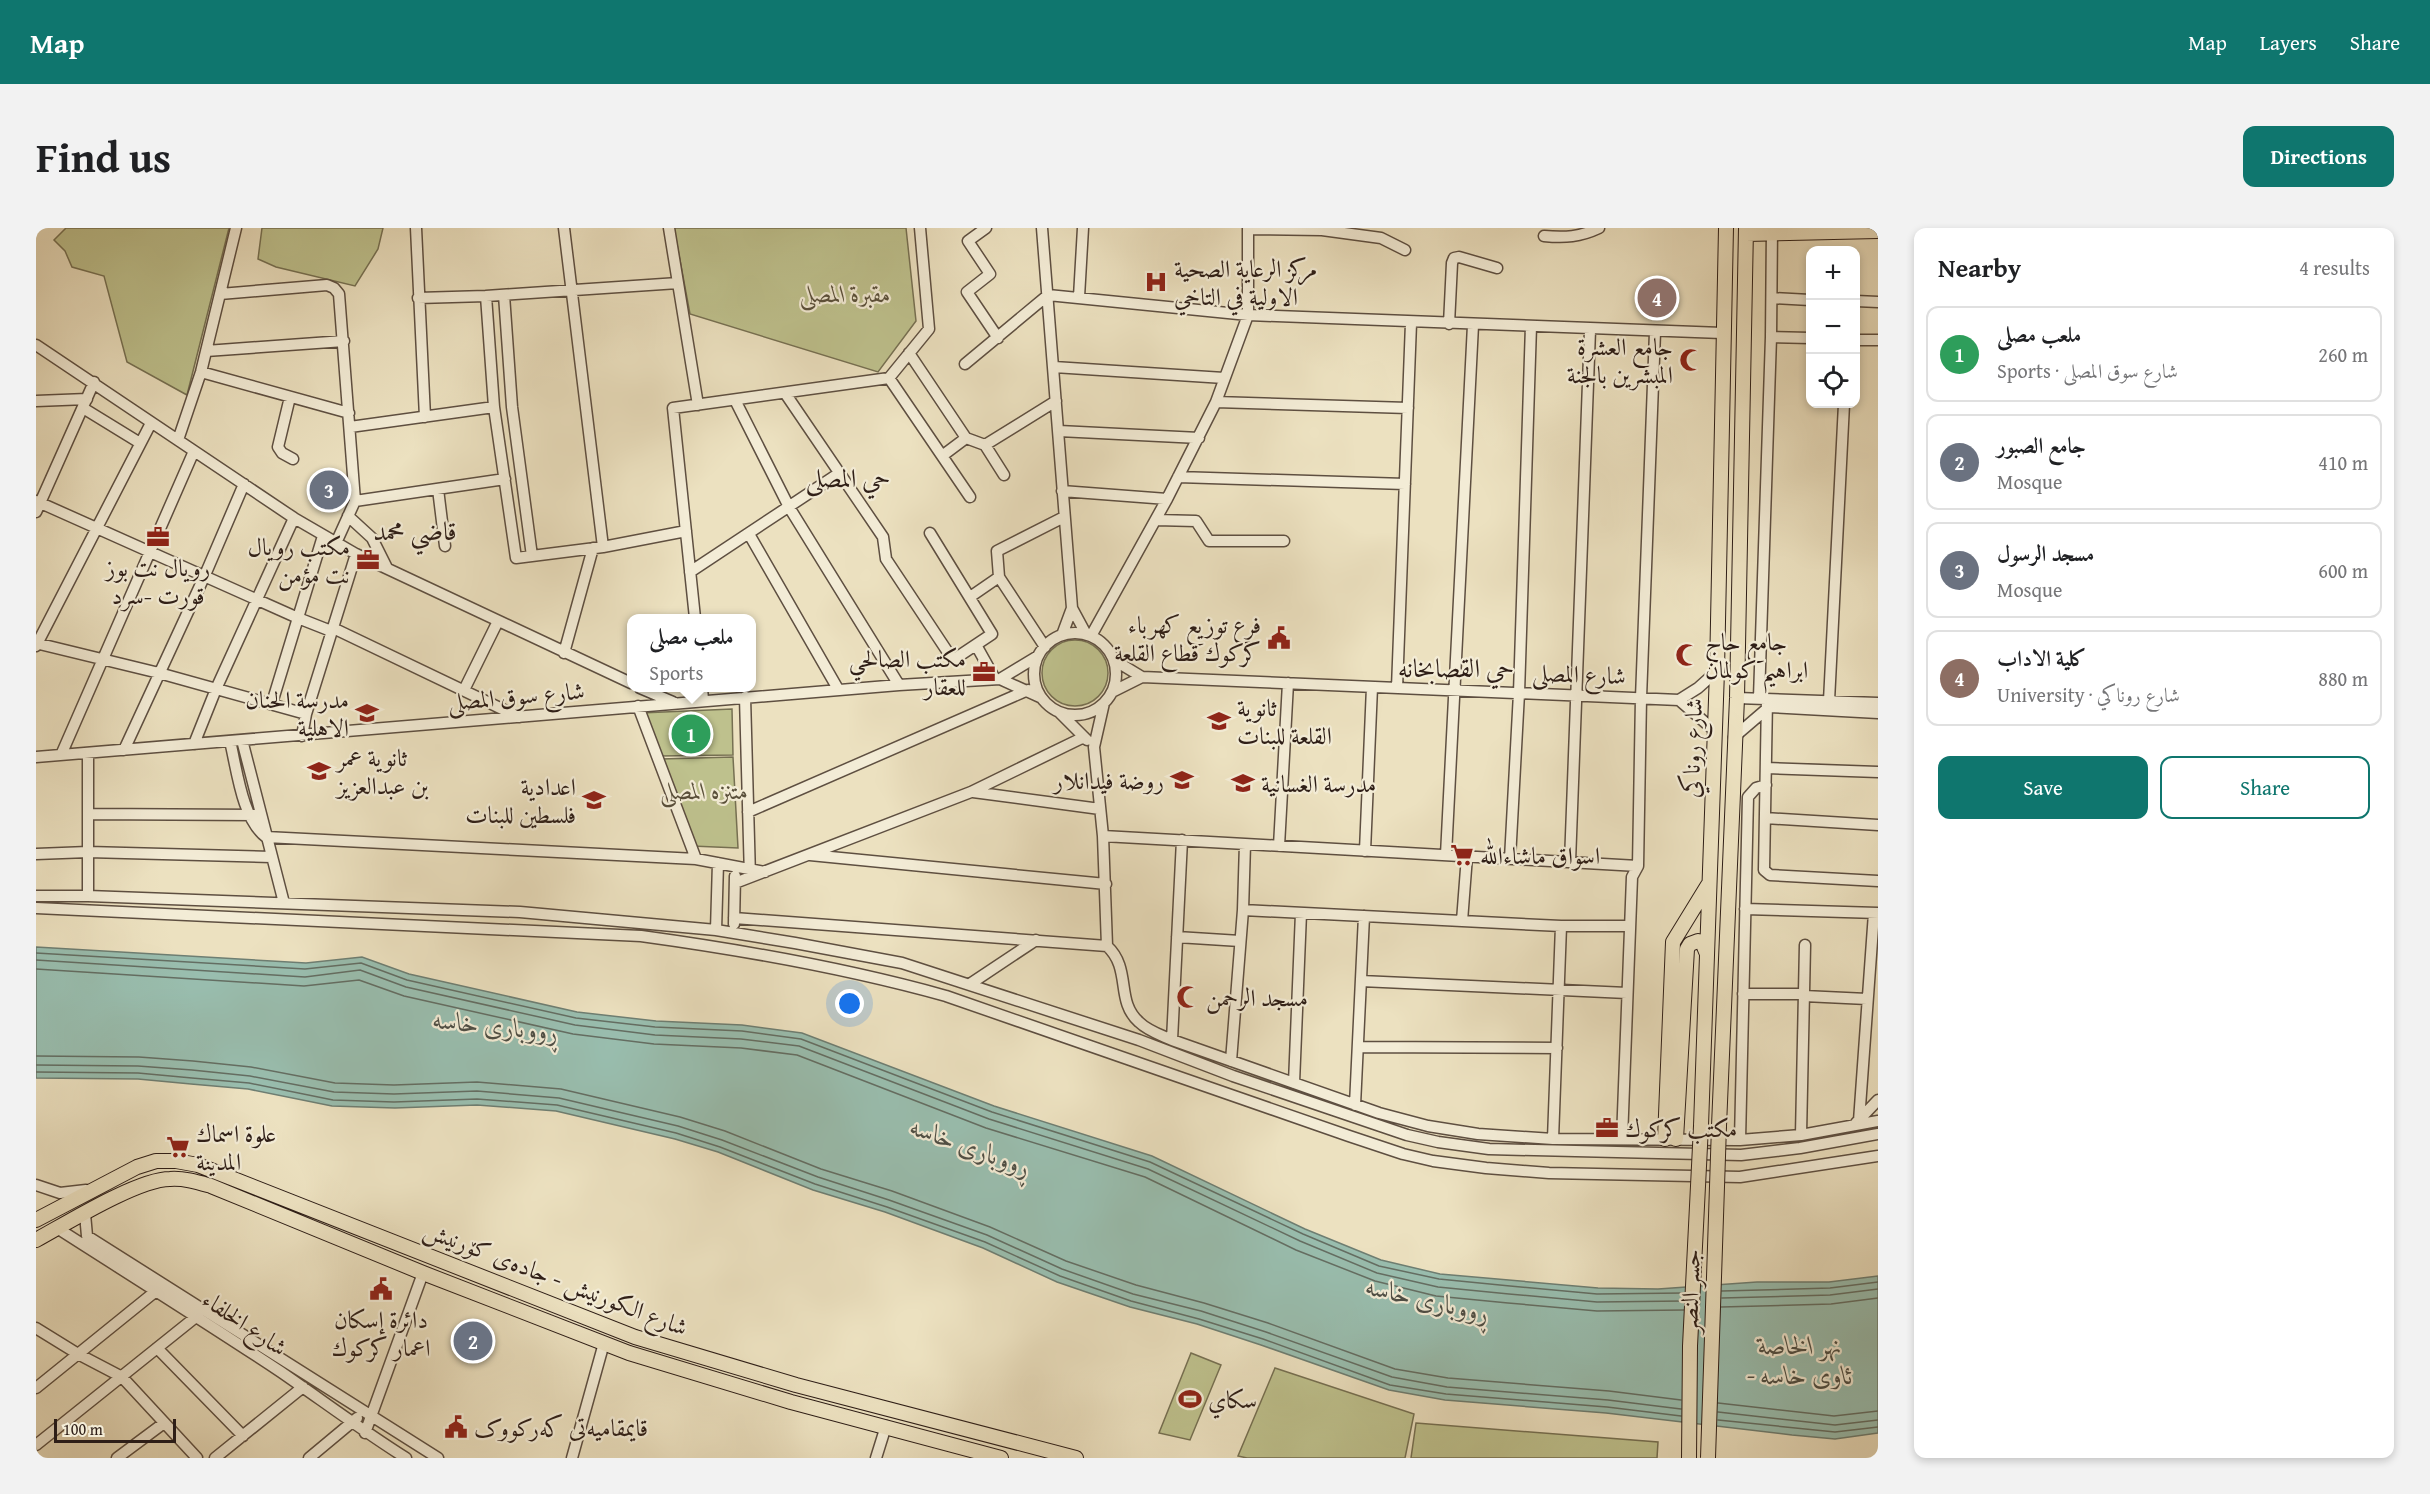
<!DOCTYPE html>
<meta charset="utf-8">
<style>
body{margin:0;font-family:"Gentium Book Plus",Amiri,serif;background:#f2f2f2;color:#202124}
.controls{position:absolute;right:18px;top:18px;display:grid;overflow:hidden;border-radius:12px;box-shadow:0 3px 9px #0003}
.controls button{width:54px;height:54px;display:grid;place-items:center;padding:0;border:0;border-bottom:2px solid #e0e0e0;background:#fff;color:#202124;font:30px sans-serif}
.scale{position:absolute;left:18px;bottom:15px;width:122px;box-sizing:border-box;padding-left:6px;border:3px solid #2e1e17;border-top:0;font-size:16px;line-height:21px;white-space:nowrap;color:#2e1e17;-webkit-text-stroke:4px #f3ecd6;paint-order:stroke}
.you{position:absolute;left:814px;top:776px;width:21px;height:21px;margin:-15px;border:4px solid #fff;border-radius:50%;background:#1a73e8;box-shadow:0 0 0 9px #1a73e833}
.badge{display:grid;place-items:center;width:39px;height:39px;border-radius:50%;background:#0f766e;color:#fff;font-size:20px;font-weight:700}
.pin{position:absolute;translate:-50% -50%;border:3px solid #fff;box-shadow:0 2px 6px #0006}
.popup{position:absolute;left:591px;top:386px;width:129px;height:78px;box-sizing:border-box;display:grid;place-content:center;border-radius:12px;background:#fff;filter:drop-shadow(0 2px 4px #0005);font-size:20px;white-space:nowrap;color:#757577}
.popup b{font-size:22px;color:#202124}
.popup::after{content:'';position:absolute;left:50%;top:100%;margin-left:-12px;border:12px solid transparent;border-top-color:#fff}
.list{margin:0;padding:0;list-style:none}
h2{display:flex;justify-content:space-between;align-items:center;height:78px;margin:0;padding:0 24px;font-size:26px}
h2 small{font-size:20px;font-weight:400;color:#757577}
.list li{display:grid;grid-template-columns:39px 1fr auto;gap:18px;align-items:center;box-sizing:border-box;height:96px;margin:0 12px 12px;padding:0 12px;border:2px solid #e0e0e0;border-radius:12px}
.list b{display:block;font-size:22px;white-space:nowrap}
.list p{margin:0;font-size:20px;white-space:nowrap;color:#757577}
.list em{font-size:20px;font-style:normal;color:#757577}
.actions{display:flex;gap:12px;padding:18px 24px}
.actions a{flex:1;padding:14px 0;border:2px solid #0f766e;border-radius:12px;text-align:center;font-size:21px;color:#0f766e}
.actions .main{background:#0f766e;color:#fff}
.icon{flex:none;width:33px;height:33px;fill:none;stroke:currentColor;stroke-width:2;stroke-linecap:round;stroke-linejoin:round}
.map{position:relative;flex:none;width:1842px;height:1230px;overflow:hidden;border-radius:12px}
header{display:flex;align-items:center;gap:36px;box-sizing:border-box;height:84px;padding:0 30px;background:#0f766e;color:#fff}
header strong{font-size:28px}
nav{display:flex;gap:33px;margin-inline-start:auto;font-size:21px}
.intro{display:flex;align-items:center;justify-content:space-between;box-sizing:border-box;height:144px;padding:0 36px}
h1{margin:0;font-size:42px}
.button{padding:15px 27px;border-radius:12px;background:#0f766e;color:#fff;font-size:21px;font-weight:700}
main{display:flex;gap:36px;padding:0 36px}
aside{flex:1;background:#fff;border-radius:12px;box-shadow:0 3px 9px #0003}
.map>svg:first-child{display:block}
.green{fill:#bec18d;stroke:#767052;stroke-width:1.5}
.water{fill:#99beaf;stroke:#6e7e72;stroke-width:1.5}
.lines{fill:none;stroke-linecap:round;stroke-linejoin:round}
.shore{stroke:#646e63;stroke-width:1.5}
.minor-casing{stroke:#5e4f41;stroke-width:13}
.major-casing{stroke:#2e1e17;stroke-width:16}
.minor{stroke:#f3ecd6;stroke-width:10}
.major{stroke:#ece1c0;stroke-width:14}
.major-bridge-casing{stroke:#2e1e17;stroke-width:16;stroke-linecap:butt}
.major-bridge{stroke:#ece1c0;stroke-width:14}
.labels{text-anchor:middle;dominant-baseline:central;stroke-width:4.5;stroke-linejoin:round;paint-order:stroke}
.poi-label{font-size:24px;fill:#2e1e17;stroke:#f3ecd6;text-anchor:start}
.park-label{font-size:24px;font-style:italic;fill:#594f3a;stroke:#f3ecd6}
.street-label{font-size:24px;fill:#2e1e17;stroke:#f3ecd6}
.neighbourhood-label{font-size:26px;fill:#2e1e17;stroke:#f3ecd6}
.water-label{font-size:26px;font-style:italic;fill:#4e4e45;stroke:#f3ecd6}
</style>
<header>
<strong>Map</strong>
<nav><a>Map</a><a>Layers</a><a>Share</a></nav>
</header>
<div class="intro"><h1>Find us</h1><a class="button">Directions</a></div>
<main>
<div class="map">
<svg width="1842" height="1230" viewBox="0 0 1842 1230">
<rect width="100%" height="100%" fill="#ece1c0"/>
<filter id="stains"><feTurbulence type="fractalNoise" baseFrequency=".00333" numOctaves="4"/><feColorMatrix values="0 0 0 0 .2 0 0 0 0 .09 0 0 0 0 .02 0 0 0 .5 -.17"/></filter>
<radialGradient id="worn" r=".72"><stop offset=".6" stop-color="#630" stop-opacity="0"/><stop offset="1" stop-color="#630" stop-opacity=".3"/></radialGradient>
<path class="green" d="M 30,0 L 193,0 L 151,167 L 91,134 L 68,48 L 36,39 L 29,23 L 18,12 Z
M 226,0 L 347,0 L 342,21 L 319,58 L 240,39 L 222,31 Z
M 638,0 L 870,0 L 880,93 L 842,144 L 654,86 Z
M1006 445a33 33 0 1 1 66 0a33 33 0 1 1-66 0Z
M 696,481 L 697,527 L 623,528 L 605,485 Z
M 697,529 L 702,620 L 656,618 L 625,531 Z
M 1155,1125 L 1185,1137 L 1154,1212 L 1123,1205 Z
M 1239,1140 L 1378,1186 L 1369,1230 L 1211,1230 L 1202,1228 Z
M 1380,1195 L 1622,1214 L 1621,1230 L 1375,1230 Z"/>
<path class="water" d="M 0,719 L 270,735 L 326,729 L 373,746 L 541,784 L 620,793 L 706,797 L 766,805 L 958,878 L 1116,928 L 1269,1001 L 1345,1032 L 1404,1046 L 1562,1060 L 1622,1061 L 1721,1054 L 1793,1054 L 1842,1048 L 1842,1205 L 1799,1211 L 1756,1207 L 1570,1185 L 1409,1172 L 1353,1162 L 1225,1117 L 1161,1096 L 1094,1079 L 1021,1054 L 947,1020 L 849,984 L 777,962 L 682,924 L 639,911 L 520,883 L 441,877 L 359,880 L 296,878 L 212,861 L 155,856 L 102,851 L 0,850 Z"/>
<g class="lines">
<path class="shore" d="M 0,725 L 269,741 L 325,735 L 371,752 L 540,790 L 619,799 L 706,803 L 765,811 L 956,884 L 1114,934 L 1267,1006 L 1343,1038 L 1403,1051 L 1474,1058 L 1561,1066 L 1648,1065
M 0,732 L 269,749 L 324,742 L 370,759 L 539,797 L 619,807 L 705,811 L 763,818 L 953,891 L 1112,941 L 1264,1013 L 1341,1045 L 1402,1059 L 1473,1066 L 1561,1074 L 1648,1073
M 0,741 L 268,758 L 323,752 L 368,768 L 537,806 L 618,816 L 705,820 L 761,827 L 950,900 L 1109,949 L 1260,1022 L 1339,1053 L 1400,1068 L 1472,1075 L 1561,1083 L 1648,1082
M 0,828 L 103,829 L 157,833 L 215,839 L 299,855 L 358,857 L 441,854 L 525,861 L 644,889 L 689,903 L 785,941 L 856,963 L 954,999 L 1030,1033 L 1100,1057 L 1168,1075 L 1232,1095 L 1359,1141 L 1412,1150 L 1573,1163 L 1645,1172
M 0,837 L 102,838 L 156,842 L 214,848 L 298,864 L 358,866 L 441,863 L 523,870 L 642,898 L 686,912 L 782,949 L 853,972 L 951,1007 L 1026,1041 L 1097,1066 L 1165,1083 L 1230,1104 L 1356,1149 L 1411,1159 L 1572,1172 L 1645,1181
M 0,844 L 102,845 L 156,850 L 213,855 L 297,872 L 358,874 L 441,871 L 521,877 L 640,905 L 684,919 L 779,956 L 851,979 L 949,1014 L 1024,1048 L 1095,1073 L 1163,1091 L 1227,1111 L 1354,1157 L 1410,1166 L 1571,1179 L 1645,1188
M 1686,1063 L 1794,1060 L 1842,1054
M 1686,1070 L 1794,1067 L 1842,1061
M 1685,1079 L 1795,1076 L 1842,1070
M 1682,1175 L 1798,1188 L 1842,1183
M 1682,1184 L 1799,1197 L 1842,1192
M 1682,1192 L 1799,1204 L 1842,1199"/>
<g class="minor-casing">
<path id="minor" d="M 380,0 L 389,189
M 528,0 L 567,319
M 633,0 L 662,177
M 950,0 L 932,13 L 954,46 L 931,64 L 962,110
M 1006,0 L 1036,380 L 1050,406
M 1212,1 L 1286,2 L 1345,10 L 1369,22
M 1508,8 C 1529,10 1544,9 1563,0
M 184,66 L 291,57 L 298,60 L 303,66 L 319,273 L 300,315
M 468,67 L 476,179 L 496,328
M 450,68 L 458,179 L 480,330 L 567,319 L 650,303
M 1043,69 L 1047,0
M 382,70 L 450,68 L 642,55
M 1736,70 L 1774,72
M 1820,73 L 1842,74
M 1413,96 L 1416,35 L 1418,30 L 1423,29 L 1461,40
M 1735,109 L 1774,110
M 1820,112 L 1842,112
M 0,117 L 258,290 L 320,326 L 595,455
M 170,123 L 308,113
M 873,125 L 930,210 L 949,217 L 968,247
M 929,136 L 1012,67 L 1212,87 L 1686,105
M 1018,139 L 1188,150
M 165,144 L 313,185
M 853,150 L 934,269
M 749,165 L 847,309 L 850,331 L 917,432 L 956,406 L 894,305
M 254,169 L 242,219 L 246,225 L 257,231
M 699,172 L 753,279 L 863,457
M 0,173 L 51,171
M 1180,174 L 1372,180
M 47,180 L 104,215
M 314,199 L 458,179
M 1023,203 L 1163,210
M 142,212 L 165,144 L 200,0
M 949,217 L 1020,173
M 906,228 L 930,210
M 1142,249 L 1369,256
M 402,261 L 409,318
M 1026,263 L 1131,271
M 0,273 L 262,390 L 295,403
M 319,273 L 469,251
M 0,284 L 58,154
M 312,288 L 336,310 L 351,340
M 1120,292 L 1160,293 L 1173,313 L 1248,313
M 713,306 L 802,461
M 654,344 L 802,246
M 934,369 L 963,349
M 659,390 L 637,180 L 853,150 L 893,101 L 884,0
M 297,400 L 483,489
M998 446a41 41 0 1 1 82 0a41 41 0 1 1-82 0Z
M 1026,407 L 1036,380
M 1055,408 L 1131,271 L 1180,174 L 1212,87 L 1212,0
M 0,415 L 123,445 L 270,486
M 940,417 L 959,451
M 0,418 L 115,195
M 1009,419 L 963,349 L 961,323 L 1028,289
M 528,425 L 557,320
M 1078,432 L 1106,449
M 964,451 L 1002,428
M 604,460 L 637,474
M 666,460 L 667,472
M 1361,460 L 1375,95
M 428,462 L 462,393
M 1076,464 L 1106,449 L 1643,472 L 1662,460 L 1681,443
M 709,469 L 714,649
M 1701,470 L 1842,475
M 1723,470 L 1735,109 L 1736,0
M 1731,471 L 1728,642 L 1734,647 L 1842,653
M 1643,472 L 1679,503
M 1793,473 L 1808,176
M 236,475 L 287,308
M 1068,475 L 1058,519 L 1067,608 L 1071,718
M 602,478 L 660,631
M 1024,485 L 1051,512
M 266,508 L 270,486 L 320,326
M 1698,509 L 1733,479 L 1842,485
M 206,512 L 248,675
M 194,513 C 201,542 206,591 230,609 L 660,631 L 729,644
M 158,516 L 180,461 L 258,290
M 88,522 L 169,347 L 208,256
M 25,527 L 158,223
M 0,529 L 863,457 L 964,451 L 1006,470
M 1731,540 L 1842,544
M 937,564 L 1064,581
M 712,584 L 992,462
M 52,586 L 225,587
M 1729,590 L 1842,597
M 1067,608 L 1602,638
M 1243,618 L 1252,455
M 1329,623 L 1336,459
M 0,626 L 52,624 L 235,629
M 774,627 L 1070,656
M 1410,627 L 1437,97
M 1474,631 L 1483,465 L 1495,98
M 1534,634 L 1554,102
M 699,655 L 935,564 L 1048,509
M 0,668 L 52,668 L 484,684 L 680,702 L 759,715 L 866,735 L 1103,812 L 1197,848 L 1371,907 L 1402,914 L 1453,921 L 1705,927 L 1764,920 L 1842,906
M 52,668 L 52,525
M 0,680 L 605,708 C 707,722 810,740 910,768 L 1313,908 L 1367,926 L 1397,933 L 1450,940 L 1513,945 L 1704,949 L 1842,928
M 1709,681 L 1842,685
M 1207,682 L 1525,698 L 1593,698
M 698,690 L 1071,718 C 1096,741 1079,773 1103,794 C 1112,803 1125,807 1136,812 L 1343,885 L 1392,898 L 1442,906 L 1517,911 L 1704,912 L 1765,907 L 1842,893
M 1426,693 L 1431,628
M 698,696 L 699,648
M 680,702 L 682,635
M 1141,709 L 1204,713
M 1325,753 L 1591,765
M 934,756 L 1000,712
M 1707,766 L 1768,766
M 1768,768 L 1831,771
M 1136,812 L 1146,612
M 1322,819 L 1521,820
M 1195,833 L 1207,682 L 1209,616
M 1258,855 L 1265,685
M 1319,877 L 1328,688
M 1823,893 L 1838,685
M 1820,895 L 1842,872
M 1765,907 L 1769,717
M 1517,911 L 1525,698
M 1586,911 L 1596,649 L 1602,638 L 1605,470 L 1619,104
M 1704,912 L 1712,569 L 1720,560 L 1730,557
M 0,957 L 24,965 L 50,962
M 49,986 L 51,1008 L 402,1230
M 21,1000 C 96,1048 171,1095 245,1144 C 287,1173 327,1203 370,1230
M 0,1100 L 42,1126 L 86,1149 L 161,1230
M 121,1120 L 207,1208
M 0,1160 L 120,1063
M 329,1205 L 387,1045
M 0,1217 L 161,1088
M 81,1230 L 128,1195
M 179,1230 L 267,1159
M 273,1230 L 321,1190
M 536,1230 L 568,1115
M 840,1230 L 850,1198"/>
</g>
<g class="major-casing">
<path id="major" d="M 1710,6 L 1842,3
M 1665,898 L 1681,443 L 1690,0
M 1683,898 L 1701,470 L 1710,0
M 1629,911 L 1637,714 L 1672,657
M 1640,911 L 1651,721 L 1654,716 L 1662,713 L 1666,714 L 1671,726
M 0,992 L 101,939 L 120,933 L 140,933 L 162,937 L 599,1109 L 760,1157 L 1040,1230
M 0,1012 C 31,995 102,951 134,951 C 148,950 161,954 175,958 L 387,1045 L 593,1125 L 755,1174 L 965,1230"/>
</g>
<use href="#minor" class="minor"/>
<use href="#major" class="major"/>
<g class="major-bridge-casing">
<path id="major-bridge" d="M 1653,1230 L 1654,1118 L 1665,898
M 1672,1230 L 1683,898"/>
</g>
<use href="#major-bridge" class="major-bridge"/>
</g>
<defs>
<g id="hospital-bare" transform="scale(1.8)"><path d="M-5-5h3v3.5h4V-5h3V5h-3V1.5h-4V5h-3Z" fill="#8f2418" stroke="#f3ecd6" stroke-width="2.5" paint-order="stroke"/></g>
<g id="mosque-bare" transform="scale(1.8)"><path d="M3.5-4.9A6 6 0 1 0 3.5 4.9A5 5 0 1 1 3.5-4.9Z" fill="#8f2418" stroke="#f3ecd6" stroke-width="2.5" paint-order="stroke"/></g>
<g id="office-bare" transform="scale(1.8)"><path d="M-6-3h4V-5.5h4V-3h4V5H-6ZM-1-4.5V-3h2v-1.5ZM-6 0V1H6V0Z" fill="#8f2418" stroke="#f3ecd6" stroke-width="2.5" paint-order="stroke"/></g>
<g id="civic-bare" transform="scale(1.8)"><path d="M-.6-6.5H3V-4.5H.6V-3L4-1V1h2V6H-6V1h2V-1L-.6-3ZM-1.2 2.5V6h2.4V2.5Z" fill="#8f2418" stroke="#f3ecd6" stroke-width="2.5" paint-order="stroke"/></g>
<g id="school-bare" transform="scale(1.8)"><path d="M0-5L7-2L0 1L-7-2ZM-4 1L0 2.5L4 1V4Q0 6-4 4Z" fill="#8f2418" stroke="#f3ecd6" stroke-width="2.5" paint-order="stroke"/></g>
<g id="supermarket-bare" transform="scale(1.8)"><path d="M-6-5.5h2.5l.6 2H6L4.5 2H-2.5L-4.4-4H-6ZM-1.5 3.2a1.3 1.3 0 1 0 .1 0ZM3 3.2a1.3 1.3 0 1 0 .1 0Z" fill="#8f2418" stroke="#f3ecd6" stroke-width="2.5" paint-order="stroke"/></g>
<g id="stadium-bare" transform="scale(1.8)"><path d="M0-5a6.5 5 0 1 0 0 10a6.5 5 0 1 0 0-10ZM-3.5-1.8h7v3.6h-7Z" fill="#8f2418" stroke="#f3ecd6" stroke-width="2.5" paint-order="stroke"/></g>
</defs>
<g fill-rule="evenodd">
<use href="#hospital-bare" x="1120" y="54"/>
<use href="#mosque-bare" x="1655" y="132"/>
<use href="#office-bare" x="122" y="309"/>
<use href="#office-bare" x="332" y="332"/>
<use href="#civic-bare" x="1243" y="410"/>
<use href="#mosque-bare" x="1651" y="427"/>
<use href="#office-bare" x="948" y="444"/>
<use href="#school-bare" x="331" y="485"/>
<use href="#school-bare" x="1183" y="493"/>
<use href="#school-bare" x="283" y="543"/>
<use href="#school-bare" x="1146" y="552"/>
<use href="#school-bare" x="1207" y="555"/>
<use href="#school-bare" x="558" y="572"/>
<use href="#supermarket-bare" x="1426" y="627"/>
<use href="#mosque-bare" x="1152" y="769"/>
<use href="#office-bare" x="1571" y="900"/>
<use href="#supermarket-bare" x="142" y="919"/>
<use href="#civic-bare" x="345" y="1061"/>
<use href="#stadium-bare" x="1154" y="1171"/>
<use href="#civic-bare" x="420" y="1199"/>
</g>
<g class="labels">
<g class="poi-label">
<text x="1138" y="40">مركز الرعاية الصحية<tspan x="1138" dy="28">الاولية في التاخي</tspan></text>
<text x="1637" y="118" text-anchor="end">جامع العشرة<tspan x="1637" dy="28">المبشرين بالجنة</tspan></text>
<text x="314" y="318" text-anchor="end">مكتب رويال<tspan x="314" dy="28">نت مؤمن</tspan></text>
<text x="122" y="339" text-anchor="middle">رويال نت بوز<tspan x="122" dy="28">قورت -سرد</tspan></text>
<text x="1225" y="396" text-anchor="end">فرع توزيع كهرباء<tspan x="1225" dy="28">كركوك قطاع القلعة</tspan></text>
<text x="1669" y="413">جامع حاج<tspan x="1669" dy="28">ابراهيم كولمان</tspan></text>
<text x="930" y="430" text-anchor="end">مكتب الصالحي<tspan x="930" dy="28">للعقار</tspan></text>
<text x="313" y="471" text-anchor="end">مدرسة الحنان<tspan x="313" dy="28">الاهلية</tspan></text>
<text x="1201" y="479">ثانوية<tspan x="1201" dy="28">القلعة للبنات</tspan></text>
<text x="301" y="529">ثانوية عمر<tspan x="301" dy="28">بن عبدالعزيز</tspan></text>
<text x="1128" y="552" text-anchor="end">روضة فيدانلار</text>
<text x="1225" y="555">مدرسة الغسانية</text>
<text x="540" y="558" text-anchor="end">اعدادية<tspan x="540" dy="28">فلسطين للبنات</tspan></text>
<text x="1444" y="627">اسواق ماشاءالله</text>
<text x="1170" y="769">مسجد الرحمن</text>
<text x="1589" y="900">مكتب كركوك</text>
<text x="160" y="905">علوة اسماك<tspan x="160" dy="28">المدينة</tspan></text>
<text x="345" y="1091" text-anchor="middle">دائرة إسكان<tspan x="345" dy="28">اعمار كركوك</tspan></text>
<text x="1172" y="1171">سكاي</text>
<text x="438" y="1199">قایمقامیەتی کەرکووک</text>
</g>
<g class="park-label">
<text x="809" y="65">مقبرة المصلى</text>
<text x="668" y="562">متنزه المصلى</text>
</g>
<g class="street-label">
<text transform="translate(1543 446) rotate(2)">شارع المصلى</text>
<text transform="translate(480 468) rotate(-5)">شارع سوق المصلى</text>
<text transform="translate(1656 520) rotate(-88)">شارع روناكي</text>
<text transform="translate(520 1050) rotate(21)">شارع الكورنيش - جادەی کۆرنیش</text>
<text transform="translate(1654 1063) rotate(-88)">جسر النصر</text>
<text transform="translate(209 1095) rotate(34)">شارع الخلفاء</text>
</g>
<g class="neighbourhood-label">
<text x="812" y="249">حي المصلى</text>
<text x="379" y="302">قاضي محمد</text>
<text x="1420" y="439">حي القصابخانه</text>
</g>
<g class="water-label">
<text transform="translate(460 797) rotate(6)">ڕووباری خاسە</text>
<text transform="translate(935 918) rotate(20)">ڕووباری خاسە</text>
<text transform="translate(1392 1071) rotate(13)">ڕووباری خاسە</text>
<text x="1764" y="1116">نهر الخاصة<tspan x="1764" dy="30">- ئاوی خاسە</tspan></text>
</g>
</g>
<rect width="100%" height="100%" filter="url(#stains)"/>
<rect width="100%" height="100%" fill="url(#worn)"/>
</svg>
<div class="controls">
<button>+</button>
<button>−</button>
<button><svg class="icon" aria-label="locate" viewBox="0 0 24 24"><circle cx="12" cy="12" r="6"/><path d="M12 2v4M12 18v4M2 12h4M18 12h4"/></svg></button>
</div>
<div class="scale">100 m</div>
<div class="you"></div>
<div class="pin badge" style="left:655px;top:506px;background:#2e9e5b">1</div>
<div class="popup"><b>ملعب مصلى</b>Sports</div>
<div class="pin badge" style="left:437px;top:1113px;background:#6b7280">2</div>
<div class="pin badge" style="left:293px;top:262px;background:#6b7280">3</div>
<div class="pin badge" style="left:1621px;top:70px;background:#8d6e63">4</div>
</div>
<aside>
<h2>Nearby<small>4 results</small></h2>
<ul class="list">
<li><span class="badge" style="background:#2e9e5b">1</span><div><b>ملعب مصلى</b><p>Sports · شارع سوق المصلى</p></div><em>260 m</em></li>
<li><span class="badge" style="background:#6b7280">2</span><div><b>جامع الصبور</b><p>Mosque</p></div><em>410 m</em></li>
<li><span class="badge" style="background:#6b7280">3</span><div><b>مسجد الرسول</b><p>Mosque</p></div><em>600 m</em></li>
<li><span class="badge" style="background:#8d6e63">4</span><div><b>كلية الاداب</b><p>University · شارع روناكي</p></div><em>880 m</em></li>
</ul>
<div class="actions"><a class="main">Save</a><a>Share</a></div>
</aside>
</main>
